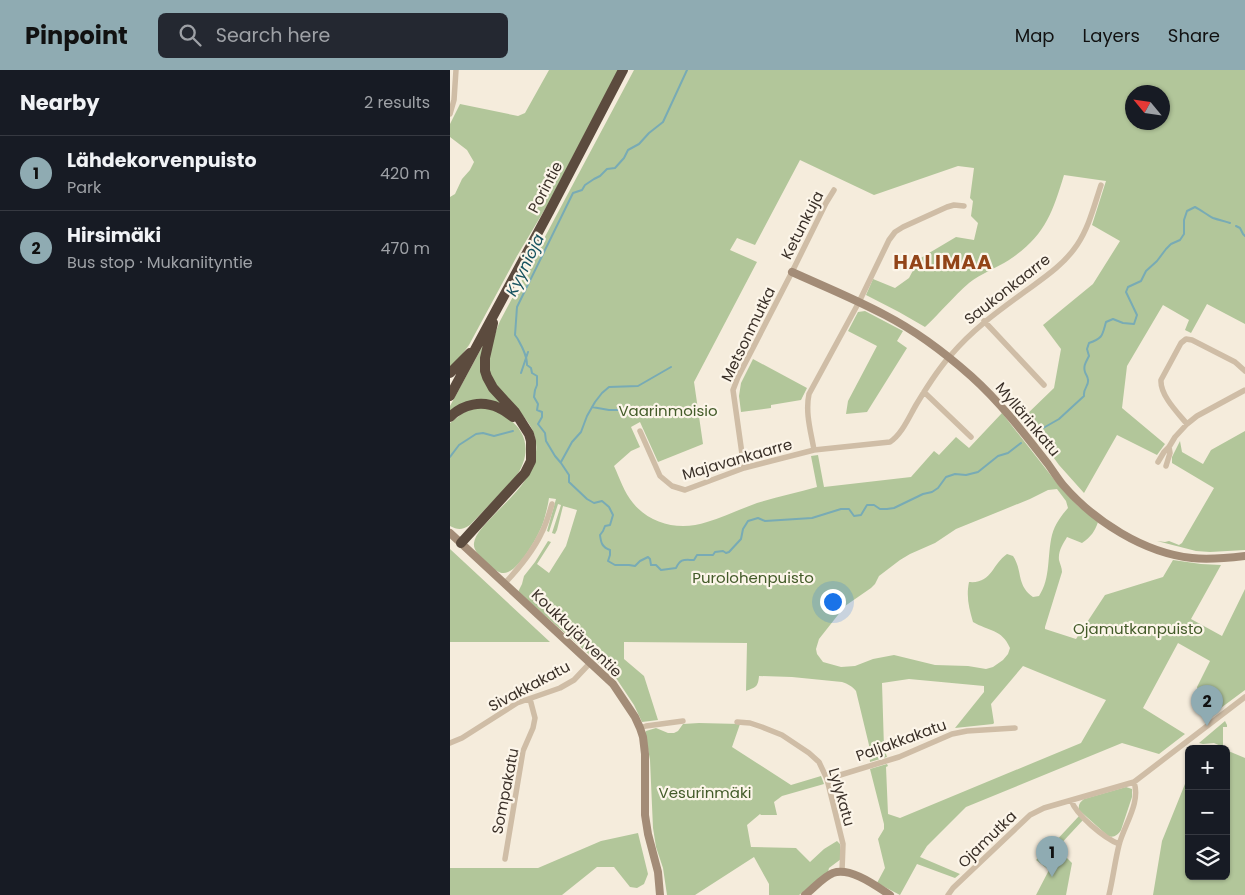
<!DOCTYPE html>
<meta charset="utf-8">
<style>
body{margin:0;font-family:Poppins,sans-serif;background:#242831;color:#f1f3f6}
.controls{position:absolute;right:15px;bottom:15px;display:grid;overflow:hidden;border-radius:8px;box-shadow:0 1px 4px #0004}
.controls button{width:45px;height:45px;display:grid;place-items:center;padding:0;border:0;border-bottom:1px solid #363941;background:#171b24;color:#f1f3f6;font:25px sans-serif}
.compass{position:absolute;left:675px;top:15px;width:45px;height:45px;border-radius:50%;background:#171b24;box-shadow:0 1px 4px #0004;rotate:299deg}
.you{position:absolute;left:382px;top:531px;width:18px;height:18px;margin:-12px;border:4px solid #fff;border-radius:50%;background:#1a73e8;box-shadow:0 0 0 8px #1a73e833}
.badge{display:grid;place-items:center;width:32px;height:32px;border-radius:50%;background:#8fabb2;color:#111;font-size:16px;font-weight:700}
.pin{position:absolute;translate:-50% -41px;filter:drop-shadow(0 1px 2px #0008)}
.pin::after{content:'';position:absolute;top:26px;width:18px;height:15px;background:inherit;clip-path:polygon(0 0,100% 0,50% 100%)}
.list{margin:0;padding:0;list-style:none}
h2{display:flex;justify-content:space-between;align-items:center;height:65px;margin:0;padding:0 20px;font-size:21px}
h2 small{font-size:16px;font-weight:400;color:#9ea1a6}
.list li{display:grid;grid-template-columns:32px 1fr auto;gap:15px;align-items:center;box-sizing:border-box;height:75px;padding:0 20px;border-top:1px solid #363941}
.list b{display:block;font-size:19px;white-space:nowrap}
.list p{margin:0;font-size:16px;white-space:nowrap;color:#9ea1a6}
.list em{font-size:16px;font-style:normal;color:#9ea1a6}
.icon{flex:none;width:28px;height:28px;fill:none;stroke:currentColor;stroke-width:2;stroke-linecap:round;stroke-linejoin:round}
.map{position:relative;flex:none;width:795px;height:825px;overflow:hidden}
header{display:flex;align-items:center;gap:30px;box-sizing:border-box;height:70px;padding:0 25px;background:#8fabb2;color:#111}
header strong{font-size:24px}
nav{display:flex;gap:28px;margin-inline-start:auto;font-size:18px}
.search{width:350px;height:45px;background:#242831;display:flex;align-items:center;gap:12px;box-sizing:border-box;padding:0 18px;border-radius:8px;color:#9ea1a6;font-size:19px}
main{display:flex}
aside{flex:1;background:#171b24}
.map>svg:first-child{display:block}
.green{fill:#b2c69a;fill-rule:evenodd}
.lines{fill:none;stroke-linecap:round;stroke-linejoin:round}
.stream{stroke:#78abb5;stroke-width:2}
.street{stroke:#cfbda6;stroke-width:5.5}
.secondary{stroke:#a38c77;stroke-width:8}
.highway{stroke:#5c4b3e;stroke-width:10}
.labels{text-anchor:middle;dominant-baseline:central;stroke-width:4.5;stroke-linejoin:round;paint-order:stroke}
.street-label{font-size:15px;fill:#3a3028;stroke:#fcf5e9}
.park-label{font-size:15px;fill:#435b29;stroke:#fcf5e9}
.water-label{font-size:16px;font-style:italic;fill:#185360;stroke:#fcf5e9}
.district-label{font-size:20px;font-weight:bold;letter-spacing:1px;fill:#924418;stroke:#fcf5e9}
</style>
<header>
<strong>Pinpoint</strong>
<div class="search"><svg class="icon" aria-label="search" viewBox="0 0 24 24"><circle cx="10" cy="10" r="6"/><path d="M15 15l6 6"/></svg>Search here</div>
<nav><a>Map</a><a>Layers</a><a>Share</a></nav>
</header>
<main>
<aside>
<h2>Nearby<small>2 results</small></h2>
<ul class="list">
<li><span class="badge">1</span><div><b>Lähdekorvenpuisto</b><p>Park</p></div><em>420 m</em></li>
<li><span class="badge">2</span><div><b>Hirsimäki</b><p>Bus stop · Mukaniityntie</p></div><em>470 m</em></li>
</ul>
</aside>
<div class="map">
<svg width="795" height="825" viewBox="0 0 795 825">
<rect width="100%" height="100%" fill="#f5ecdc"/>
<path class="green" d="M 99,0 L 168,0 L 98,134 L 67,186 L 19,275 L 11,286 L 0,298 L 0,127 L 5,124 L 12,109 L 20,100 L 24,92 L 17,80 L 0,67 L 0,54 L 10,34 L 68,46 L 75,43 Z
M 184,0 L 795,0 L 795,254 L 757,234 L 741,263 L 735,260 L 739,250 L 713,235 L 677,296 L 672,338 L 715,374 L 707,385 L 667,365 L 634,423 L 609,395 L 574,347 L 604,318 L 611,279 L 593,255 L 643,214 L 670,171 L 642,155 L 656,111 L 614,105 C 602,144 595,166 559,190 C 546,198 530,204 519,213 C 503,227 490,243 475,257 L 449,242 L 416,225 L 423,209 L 445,218 L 459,208 L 469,189 L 506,167 L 524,170 L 528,153 L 521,146 L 523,131 L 520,128 L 524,98 L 508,96 L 424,125 L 350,90 L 305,175 L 287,168 L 280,180 L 307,192 L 244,312 L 253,374 L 208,392 L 190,352 L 181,357 L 190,377 L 181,381 L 164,396 C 170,409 174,422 183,433 C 201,455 231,461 257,452 C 274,447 290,439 307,433 C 326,427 347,423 367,417 L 361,386 L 368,385 L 374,417 L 461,407 L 484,381 L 489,385 L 506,367 L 519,378 L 552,343 L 610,417 L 628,436 L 648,452 C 645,461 641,467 632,473 L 617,467 C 613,474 608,481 609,490 C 610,494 612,498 612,502 L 595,557 L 595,559 L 626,569 L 655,525 L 713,507 L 723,490 L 751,494 L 771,495 L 741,549 L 772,566 L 795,519 L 795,620 L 756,649 L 747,617 L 760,591 L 728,573 L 693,638 L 735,664 L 709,684 L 672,673 L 516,737 L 477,776 L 470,787 L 510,804 L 505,808 L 467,794 L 450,825 L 427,813 L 435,798 L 428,769 L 434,759 L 434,754 L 420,699 L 437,694 L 438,696 L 436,697 L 438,744 L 450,748 L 631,673 L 656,630 L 573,596 L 541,634 L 544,653 L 543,654 L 505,658 L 534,622 L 534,616 L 459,609 L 432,613 L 434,678 L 437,687 L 420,692 L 419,675 L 406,621 C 402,616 398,614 392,612 L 342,607 L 309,606 C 308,617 306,617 296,621 L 297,573 L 174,572 L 174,589 L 194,606 L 208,650 L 192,652 L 184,635 L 166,608 L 68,522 L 72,514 L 74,506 L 85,492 L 98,471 L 101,472 L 87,494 L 99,503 L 116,476 L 127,440 L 113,436 L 107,460 L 105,464 L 102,463 L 111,435 L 108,434 L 99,462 L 97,461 L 106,429 L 99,428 C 98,435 96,443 94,450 C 90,464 71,497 58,502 C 54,504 50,503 47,501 C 42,499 37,493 33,489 C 29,485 23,480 24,473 C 25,464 35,455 41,448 C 57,431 80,412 85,388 C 95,345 45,334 39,298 C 37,288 46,260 50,251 ZM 682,22 L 712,22 L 712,52 L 682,52 ZM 607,419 L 616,431 L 618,438 C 611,446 605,454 602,465 C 597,485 601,508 589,526 L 583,527 C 566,515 573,501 563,486 L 557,484 C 542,494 542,514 519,512 C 516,527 519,538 523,552 C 538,561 552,559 560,578 L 558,584 L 553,590 L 543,597 L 536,599 L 518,596 L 485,595 L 444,585 L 423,589 L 405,596 L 391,597 L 373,592 L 367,584 L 366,579 L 369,569 L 395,536 L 421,518 L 425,514 L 429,506 L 450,490 L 460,484 L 485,473 L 506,459 L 580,429 L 598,420 Z
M 415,241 L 453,261 L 447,271 L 457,278 L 417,342 L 396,344 L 398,331 L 427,276 L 398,261 L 408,242 Z
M 37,268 L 31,293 L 64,345 L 44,333 L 0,344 L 0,336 Z
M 303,289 L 357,318 L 351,330 L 321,335 L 321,338 L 291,342 L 289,326 L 291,313 Z
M 23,338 C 28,338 34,337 39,338 C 44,339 49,343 53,345 C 79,360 82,384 65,408 L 20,455 C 12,460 8,460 0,456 L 0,353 L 17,340 Z
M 795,361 L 795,480 L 760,482 L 746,481 L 707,471 L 715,472 L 719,471 L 729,475 L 732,473 L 764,418 L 722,393 L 722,387 L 730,371 L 732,382 L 753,394 L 761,380 Z
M 0,479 L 100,572 L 0,572 Z
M 775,651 L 777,655 L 777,657 L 773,657 L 773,677 L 764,673 L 753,674 L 749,673 Z
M 249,653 L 290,654 L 282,677 L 341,715 L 371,706 L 374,714 L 332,726 L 324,732 L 327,745 L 311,745 L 310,744 L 297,755 L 301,777 L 346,778 L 360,792 L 374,779 L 387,771 L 390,774 L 391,789 L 379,798 L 378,802 L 349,825 L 319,825 L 319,814 L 304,787 L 245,825 L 217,825 L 213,798 L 206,777 L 203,758 L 200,690 L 195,663 L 196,661 L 206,658 L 218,663 L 224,663 L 228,661 L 233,654 Z
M 776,680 L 795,688 L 795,825 L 703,825 L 712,771 L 739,704 L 739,806 L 776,806 Z
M 676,717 L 682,719 L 682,727 L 671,760 C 668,765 664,768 658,766 L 629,740 C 628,735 630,732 634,729 Z
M 629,746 L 633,750 L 607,778 L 622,793 L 616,825 L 586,825 L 599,800 L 586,790 L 603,774 Z
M 188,763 L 198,804 L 194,814 L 187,818 L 180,817 L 164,797 L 147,797 L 112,825 L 0,825 L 0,798 L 88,798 L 151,771 Z"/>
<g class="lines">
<path class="stream" d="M 237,0 L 213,52 L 199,63 L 189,74 L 178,80 L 174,88 L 165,98 L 157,99 L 150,106 L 144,109 L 135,115 L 132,120 L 123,123 L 67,237 L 65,265 C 69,270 69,272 72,277 C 75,284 77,287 77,295 L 81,298 L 82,303 L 87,306 L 87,315 L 85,320 L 84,327 L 88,334 L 87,340 L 92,342 L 92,347 L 88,354 L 95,363 L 96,371 L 105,386 L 111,393 L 119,405 L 119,412 L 137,429 L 144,433 L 152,431 L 159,437 L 163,445 L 160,455 L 155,456 L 153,461 L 150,465 C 151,473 152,477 160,480 L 160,485 L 158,491 L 165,495 L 179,495 L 185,496 L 190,491 L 198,487 L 200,489 L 201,495 L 206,495 L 211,500 L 226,498 C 231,488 234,490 244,490 L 247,485 L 263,485 L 265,482 L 273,481 L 276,483 L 279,482 L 291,469 L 293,459 L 298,451 L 308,448 L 315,451 L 362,448 L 391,439 L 399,439 L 404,446 L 411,445 L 417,435 L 424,435 L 430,439 L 437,439 L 444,438 L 473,424 L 482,422 L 488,418 L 496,407 L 505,404 L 516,405 L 528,402 L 548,386 L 558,383 L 571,373
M 786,156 L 790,158 L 793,164 L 795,166
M 71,303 L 78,282
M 142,337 L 159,340 L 194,340
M 588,361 L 609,349 L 634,326 C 633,318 639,316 638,310 C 638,307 636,305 635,302 C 633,296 636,292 639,286 L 637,279 L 639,273 C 653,268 652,266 656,252 L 663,249 L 673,253 L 684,254 L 687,245 L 676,222 L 678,217 L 691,211 L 696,201 L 707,191 L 716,179 L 721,174 L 730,170 L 734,164 L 734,150 L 737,141 L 745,137 C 751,140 757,145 763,148 C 769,150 774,151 780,153
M 0,387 L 9,375 L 26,364 L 33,363 L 44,366 L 63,361
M 111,392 L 122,372 L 131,362 L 137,346 L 145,332 L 152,323 L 159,317 L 188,316 L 221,297"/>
<path class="street" d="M 0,44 L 4,30 L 6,0
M 534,251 L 594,315
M 474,322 L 521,367
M 737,354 C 727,342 710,325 711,310 L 731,273 L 736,269 L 742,270 L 785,292 L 795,301
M 190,361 L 210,406 L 222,416 L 235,420 L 294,398 L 364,380 L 440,372 C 452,364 459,347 466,335 C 477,317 487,300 501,285 C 522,260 547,242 573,223 C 592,209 613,196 627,175 C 639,157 644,136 651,115
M 364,380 C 361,362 355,343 359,324 L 409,232 L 439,170 L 445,162 L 453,157 L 497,137 L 504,135 L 514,136
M 708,392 L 714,382 L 719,377 L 725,367 L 737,354 L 747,346 L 795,320
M 716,396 L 720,383 L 719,377
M 294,398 L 283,320 L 288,307 L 342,202 L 376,133 L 384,120
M 55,513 C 69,498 82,483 91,464 C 96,455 99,444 102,434
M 287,652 L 300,653 L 312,657 L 332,665 L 359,683 L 369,692 L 377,709 L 393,774 L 392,801
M 190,658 L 196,656 L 233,651
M 0,673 L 12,668 L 67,633 L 110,618 L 124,610 L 140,593
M 377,709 L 449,687 L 502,664 L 517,661 L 565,658
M 621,730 C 626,745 654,768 669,774
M 55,789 L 73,681 L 83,658 L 85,648 L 80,629
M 498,825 L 503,818 L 580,745 L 594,738 L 684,712 L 795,627
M 659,825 C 663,808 665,791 669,775 C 674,755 691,733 684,712"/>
<path class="secondary" d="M 342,202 C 373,216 405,229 435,245 C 466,261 495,283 521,306 C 550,332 574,363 598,394 C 603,401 608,409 613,415 C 644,451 694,483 742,488 C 760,490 778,488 795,486
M 0,463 L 163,614 L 185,647 L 190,658 L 193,667 L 195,684 L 195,745 L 198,764 L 208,802 L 210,825
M 355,825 C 364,818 373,807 383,803 C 401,797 426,816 440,825"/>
<path class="highway" d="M 0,303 L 20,283
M 0,326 L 99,142 L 173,0
M 0,347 C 13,334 32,330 49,338 C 54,340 59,344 63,347
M 11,473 L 75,403 L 81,391 L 81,371 L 79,364 L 65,342 L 43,318 L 37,307 L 35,301 L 35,288 L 43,253"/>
</g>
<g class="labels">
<g class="street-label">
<text transform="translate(95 117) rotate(-62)">Porintie</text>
<text transform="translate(352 155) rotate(-63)">Ketunkuja</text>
<text transform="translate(557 219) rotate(-38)">Saukonkaarre</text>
<text transform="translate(298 264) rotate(-64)">Metsonmutka</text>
<text transform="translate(578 349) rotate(50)">Myllärinkatu</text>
<text transform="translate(287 389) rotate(-16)">Majavankaarre</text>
<text transform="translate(127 563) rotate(44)">Koukkujärventie</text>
<text transform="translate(79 616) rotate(-28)">Sivakkakatu</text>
<text transform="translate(451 670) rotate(-20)">Paljakkakatu</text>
<text transform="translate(55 721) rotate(-79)">Sompakatu</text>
<text transform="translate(392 727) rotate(74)">Lylykatu</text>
<text transform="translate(537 769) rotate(-44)">Ojamutka</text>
</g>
<g class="park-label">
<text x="218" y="340">Vaarinmoisio</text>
<text x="303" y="507">Purolohenpuisto</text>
<text x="688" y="558">Ojamutkanpuisto</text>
<text x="255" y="722">Vesurinmäki</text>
</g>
<g class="water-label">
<text transform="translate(75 195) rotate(-64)">Kyynioja</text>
</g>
<g class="district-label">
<text x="493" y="192">HALIMAA</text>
</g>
</g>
</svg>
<div class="controls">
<button>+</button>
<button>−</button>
<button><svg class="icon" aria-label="layers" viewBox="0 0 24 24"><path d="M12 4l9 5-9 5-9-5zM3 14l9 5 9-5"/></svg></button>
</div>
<svg class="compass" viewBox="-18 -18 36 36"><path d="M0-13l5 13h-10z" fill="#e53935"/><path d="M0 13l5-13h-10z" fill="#9ea1a6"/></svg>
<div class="you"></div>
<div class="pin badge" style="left:602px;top:807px">1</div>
<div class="pin badge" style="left:757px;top:656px">2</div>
</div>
</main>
